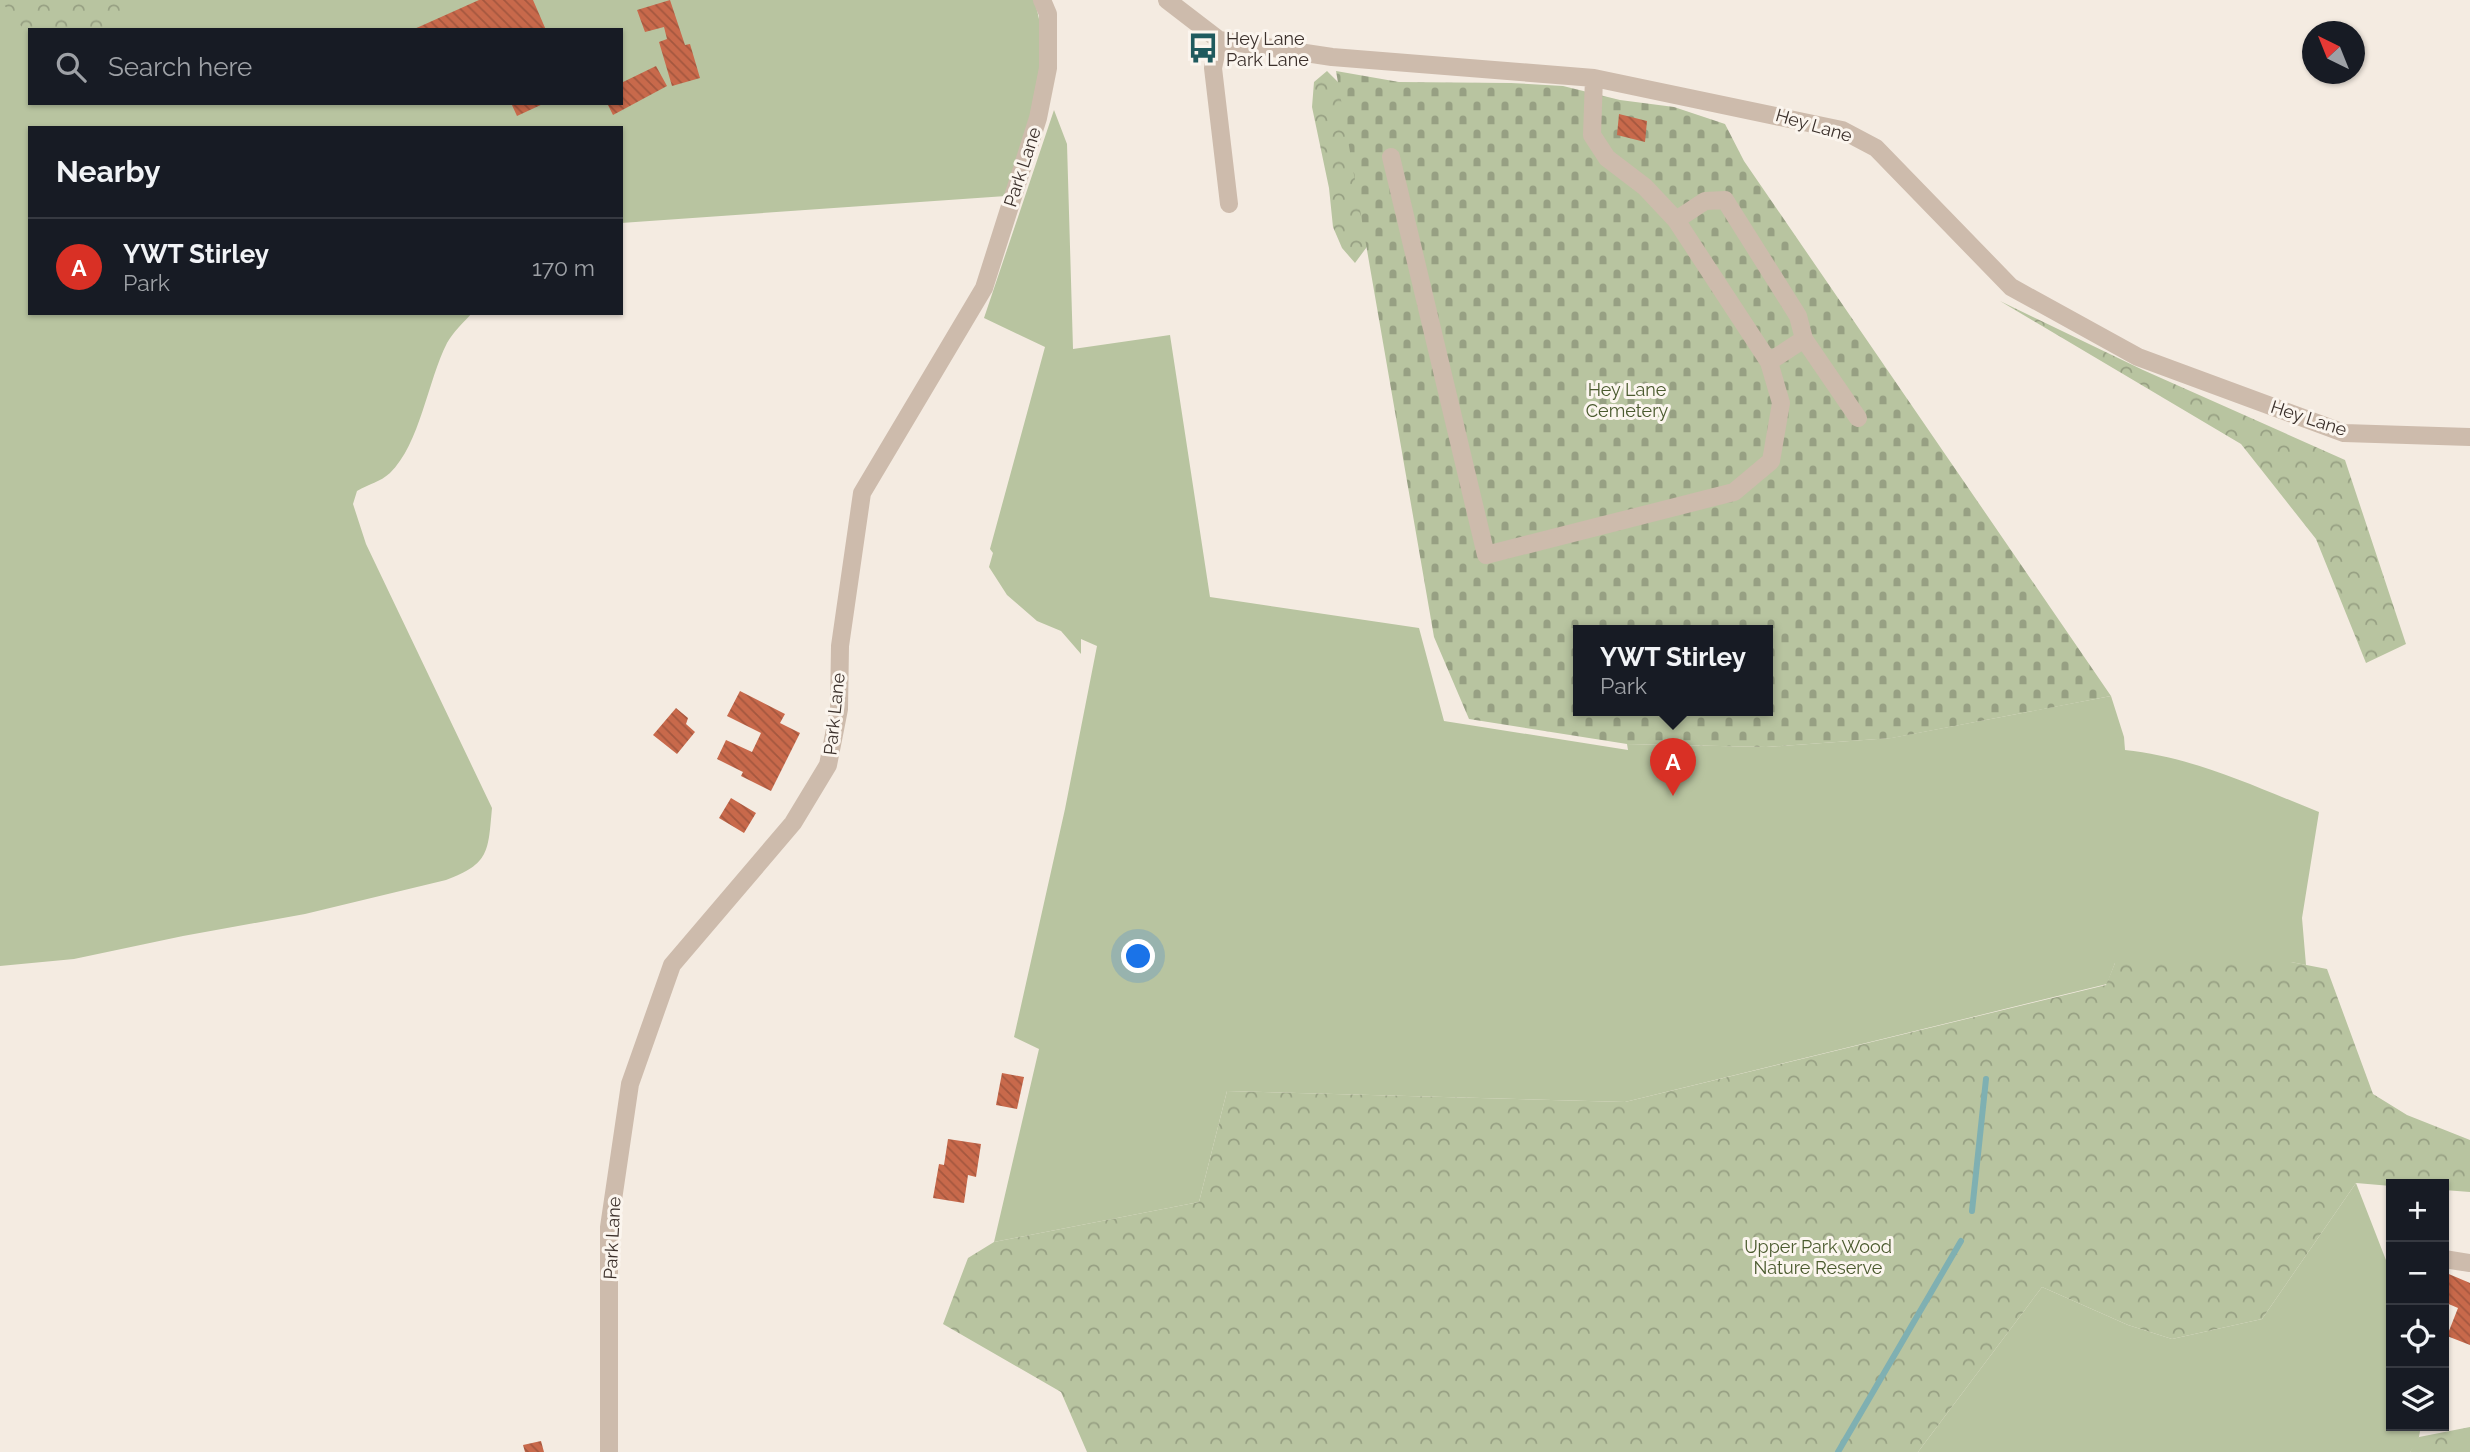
<!DOCTYPE html>
<meta charset="utf-8">
<style>
body{margin:0;font-family:Raleway,sans-serif;background:#242831;color:#f1f3f6}
.controls{position:absolute;right:21px;bottom:21px;display:grid;overflow:hidden;border-radius:0px;box-shadow:0 2px 5px #0004}
.controls button{width:63px;height:63px;display:grid;place-items:center;padding:0;border:0;border-bottom:2px solid #363941;background:#171b24;color:#f1f3f6;font:35px sans-serif}
.compass{position:absolute;left:2302px;top:21px;width:63px;height:63px;border-radius:50%;background:#171b24;box-shadow:0 2px 5px #0004;rotate:317deg}
.you{position:absolute;left:1139px;top:957px;width:24px;height:24px;margin:-18px;border:5px solid #fff;border-radius:50%;background:#1a73e8;box-shadow:0 0 0 10px #1a73e833}
.badge{display:grid;place-items:center;width:46px;height:46px;border-radius:50%;background:#d93025;color:#fff;font-size:23px;font-weight:700}
.pin{position:absolute;translate:-50% -58px;filter:drop-shadow(0 2px 4px #0008)}
.pin::after{content:'';position:absolute;top:37px;width:24px;height:21px;background:inherit;clip-path:polygon(0 0,100% 0,50% 100%)}
.popup{position:absolute;left:1573px;top:625px;width:200px;height:91px;box-sizing:border-box;display:grid;place-content:center;border-radius:0px;background:#171b24;filter:drop-shadow(0 2px 5px #0005);font-size:23px;white-space:nowrap;color:#9ea1a6}
.popup b{font-size:26px;color:#f1f3f6}
.popup::after{content:'';position:absolute;left:50%;top:100%;margin-left:-14px;border:14px solid transparent;border-top-color:#171b24}
.list{margin:0;padding:0;list-style:none}
h2{display:flex;justify-content:space-between;align-items:center;height:91px;margin:0;padding:0 28px;font-size:30px}
h2 small{font-size:23px;font-weight:400;color:#9ea1a6}
.list li{display:grid;grid-template-columns:46px 1fr auto;gap:21px;align-items:center;box-sizing:border-box;height:98px;padding:0 28px;border-top:2px solid #363941}
.list b{display:block;font-size:26px;white-space:nowrap}
.list p{margin:0;font-size:23px;white-space:nowrap;color:#9ea1a6}
.list em{font-size:23px;font-style:normal;color:#9ea1a6}
.icon{flex:none;width:38px;height:38px;fill:none;stroke:currentColor;stroke-width:2;stroke-linecap:round;stroke-linejoin:round}
.map{position:relative;flex:none;width:2470px;height:1452px;overflow:hidden}
.search{position:absolute;background:#171b24;box-shadow:0 2px 5px #0004;left:28px;top:28px;width:595px;height:77px;display:flex;align-items:center;gap:18px;box-sizing:border-box;padding:0 24px;border-radius:0px;color:#9ea1a6;font-size:26px}
.panel{position:absolute;background:#171b24;box-shadow:0 2px 5px #0004;left:28px;top:126px;width:595px;height:189px;border-radius:0px}
.map>svg:first-child{display:block}
.green{fill:#b8c4a0;fill-rule:evenodd}
.forest{fill:url(#forest-crowns)}
.cemetery{fill:url(#cemetery-stones);fill-rule:evenodd}
.lines{fill:none;stroke-linecap:round;stroke-linejoin:round}
.stream{stroke:#7fb0b2;stroke-width:6}
.building{fill:url(#building-back-hatch)}
.minor{stroke:#cdbbac;stroke-width:18}
.labels{text-anchor:middle;dominant-baseline:central;stroke-width:6;stroke-linejoin:round;paint-order:stroke}
.poi-label{font-size:18px;fill:#3b302b;stroke:#fbf5ee;text-anchor:start}
.street-label{font-size:18px;fill:#3b302b;stroke:#fbf5ee}
.park-label{font-size:18px;fill:#4a5a2e;stroke:#fbf5ee}
</style>
<div class="map">
<svg width="2470" height="1452" viewBox="0 0 2470 1452">
<defs>
<pattern id="forest-crowns" width="20" height="18" patternUnits="userSpaceOnUse" patternTransform="scale(1.75)"><rect width="20" height="18" fill="#b8c4a0"/><path d="M2 6a3 3 0 1 1 6 0M12 15a3 3 0 1 1 6 0" fill="none" stroke="#97a083"/></pattern>
<pattern id="cemetery-stones" width="16" height="16" patternUnits="userSpaceOnUse" patternTransform="scale(1.75)"><rect width="16" height="16" fill="#b8c4a0"/><path d="M2 7V4a2 2 0 0 1 4 0v3zM10 15v-3a2 2 0 0 1 4 0v3z" fill="#97a083"/></pattern>
<pattern id="building-back-hatch" width="6" height="6" patternUnits="userSpaceOnUse" patternTransform="scale(1.75)"><rect width="6" height="6" fill="#c8694b"/><path d="M-1 5l2 2M0 0l6 6M5-1l2 2" fill="none" stroke="#a4573f"/></pattern>
</defs>
<rect width="100%" height="100%" fill="#f4ebe1"/>
<path class="green" d="M 0,0 L 1034,0 C 1056,65 1027,135 1006,196 L 621,223 L 621,128 L 30,128 L 30,313 L 472,313 C 464,322 453,332 447,343 C 428,380 420,444 390,473 C 380,482 369,484 357,491 L 353,504 L 366,544 L 492,808 C 488,851 490,864 446,880 L 305,914 L 183,936 L 74,959 L 0,966 ZM 30,30 L 621,30 L 621,103 L 30,103 Z
M 1054,110 L 1067,144 L 1073,349 L 1170,335 L 1210,597 L 1419,628 L 1444,721 L 1628,750 L 1627,744 L 1766,747 L 1891,738 L 2111,696 L 2124,737 L 2125,750 C 2193,757 2256,787 2319,812 L 2302,918 L 2306,965 L 2291,962 L 2115,963 L 2107,984 L 1625,1102 L 1227,1091 L 1199,1202 L 994,1242 L 1039,1049 L 1014,1037 L 1065,809 L 1097,646 L 1081,639 L 1081,654 L 1061,631 L 1037,621 L 1007,595 L 989,567 L 993,553 L 990,549 L 1045,347 L 984,318 Z
M 2356,1183 L 2391,1273 L 2391,1426 L 2421,1426 L 2418,1442 L 2410,1452 L 1918,1452 L 2042,1287 L 2128,1325 L 2172,1339 L 2262,1319 Z"/>
<path class="forest" d="M 0,0 L 132,0 L 112,30 L 30,30 L 30,37 Z
M 1327,71 L 1342,86 L 1369,244 L 1355,263 L 1342,248 L 1333,227 L 1329,188 L 1312,107 L 1314,82 Z
M 2000,301 L 2143,370 L 2345,460 L 2406,644 L 2366,663 L 2316,539 L 2241,444 Z
M 2153,957 L 2291,962 L 2327,969 L 2373,1094 L 2407,1115 L 2470,1140 L 2470,1192 L 2444,1190 L 2444,1184 L 2391,1186 L 2356,1183 L 2262,1319 L 2172,1339 L 2128,1325 L 2042,1287 L 1918,1452 L 1087,1452 L 1061,1392 L 943,1324 L 968,1258 L 994,1242 L 1199,1202 L 1227,1091 L 1625,1102 L 2106,985 L 2115,963 Z
M 2470,1427 L 2470,1452 L 2410,1452 L 2419,1437 Z"/>
<path class="cemetery" d="M 1336,71 L 1399,82 L 1511,83 L 1563,86 L 1620,100 L 1674,107 L 1725,124 L 1744,161 L 2111,696 L 1892,738 L 1766,747 L 1627,744 L 1469,719 L 1434,637 ZM 1578,630 L 1768,630 L 1768,710 L 1578,710 Z"/>
<g class="lines">
<path class="stream" d="M 1972,1211 L 1986,1079
M 1838,1452 L 1961,1241"/>
</g>
<path class="building" d="M 479,0 L 533,0 L 546,30 L 412,30 Z
M 670,0 L 685,45 L 690,44 L 700,78 L 672,86 L 659,42 L 667,39 L 664,27 L 645,32 L 637,10 Z
M 656,66 L 667,86 L 613,115 L 607,103 L 621,103 L 621,83 Z
M 511,103 L 545,103 L 517,116 Z
M 1619,114 L 1647,121 L 1645,142 L 1617,135 Z
M 740,691 L 785,714 L 780,723 L 800,733 L 771,791 L 741,776 L 743,772 L 717,759 L 726,740 L 752,752 L 761,733 L 727,716 Z
M 676,708 L 688,718 L 686,724 L 695,732 L 677,754 L 653,735 Z
M 731,798 L 756,813 L 744,833 L 719,818 Z
M 1002,1073 L 1024,1077 L 1017,1109 L 996,1105 Z
M 948,1139 L 981,1144 L 976,1177 L 968,1175 L 964,1203 L 933,1198 L 939,1164 L 944,1165 Z
M 2444,1272 L 2470,1283 L 2470,1345 L 2447,1336 L 2458,1308 L 2444,1302 Z
M 541,1441 L 544,1452 L 525,1452 L 523,1445 Z"/>
<g class="lines">
<path class="minor" d="M 1167,0 L 1219,40 L 1332,57 L 1594,78 L 1842,130 L 1876,148 L 2011,287 L 2138,357 L 2344,433 L 2470,437
M 1219,40 L 1213,68 L 1229,204
M 1594,78 L 1592,135 L 1607,158 L 1645,187 L 1676,220 L 1769,362 L 1804,339 L 1798,316 L 1725,200 L 1705,201 L 1676,220
M 1391,157 L 1486,555 L 1734,492 L 1771,461 L 1781,403 L 1769,362
M 1804,339 L 1858,418
M 2444,1259 L 2470,1263
M 609,1452 L 609,1227 L 630,1084 L 672,965 L 793,823 L 828,765 L 839,709 L 840,646 L 862,493 L 984,288 L 1038,118 L 1048,68 L 1048,14 L 1042,0"/>
</g>
<defs>
<g id="bus-bare" transform="scale(2.415)"><path d="M-5-6H5V4H4V6H2V4H-2V6H-4V4H-5ZM-3.5-4V0h7V-4ZM-3.5 1.2v1.5H-2V1.2ZM2 1.2v1.5H3.5V1.2Z" fill="#1f5a5e" stroke="#fbf5ee" stroke-width="2.5" paint-order="stroke"/></g>
</defs>
<g fill-rule="evenodd">
<use href="#bus-bare" x="1203" y="48"/>
</g>
<g class="labels">
<g class="poi-label">
<text x="1226" y="38">Hey Lane<tspan x="1226" dy="21">Park Lane</tspan></text>
</g>
<g class="street-label">
<text transform="translate(1814 125) rotate(16)">Hey Lane</text>
<text transform="translate(1022 167) rotate(-72)">Park Lane</text>
<text transform="translate(2309 418) rotate(18)">Hey Lane</text>
<text transform="translate(834 714) rotate(-84)">Park Lane</text>
<text transform="translate(612 1238) rotate(-87)">Park Lane</text>
</g>
<g class="park-label">
<text x="1627" y="389">Hey Lane<tspan x="1627" dy="21">Cemetery</tspan></text>
<text x="1818" y="1246">Upper Park Wood<tspan x="1818" dy="21">Nature Reserve</tspan></text>
</g>
</g>
</svg>
<div class="controls">
<button>+</button>
<button>−</button>
<button><svg class="icon" aria-label="locate" viewBox="0 0 24 24"><circle cx="12" cy="12" r="6"/><path d="M12 2v4M12 18v4M2 12h4M18 12h4"/></svg></button>
<button><svg class="icon" aria-label="layers" viewBox="0 0 24 24"><path d="M12 4l9 5-9 5-9-5zM3 14l9 5 9-5"/></svg></button>
</div>
<svg class="compass" viewBox="-18 -18 36 36"><path d="M0-13l5 13h-10z" fill="#e53935"/><path d="M0 13l5-13h-10z" fill="#9ea1a6"/></svg>
<div class="you"></div>
<div class="pin badge" style="left:1673px;top:796px">A</div>
<div class="popup"><b>YWT Stirley</b>Park</div>
<div class="search"><svg class="icon" aria-label="search" viewBox="0 0 24 24"><circle cx="10" cy="10" r="6"/><path d="M15 15l6 6"/></svg>Search here</div>
<section class="panel">
<h2>Nearby<small></small></h2>
<ul class="list">
<li><span class="badge">A</span><div><b>YWT Stirley</b><p>Park</p></div><em>170 m</em></li>
</ul>
</section>
</div>
